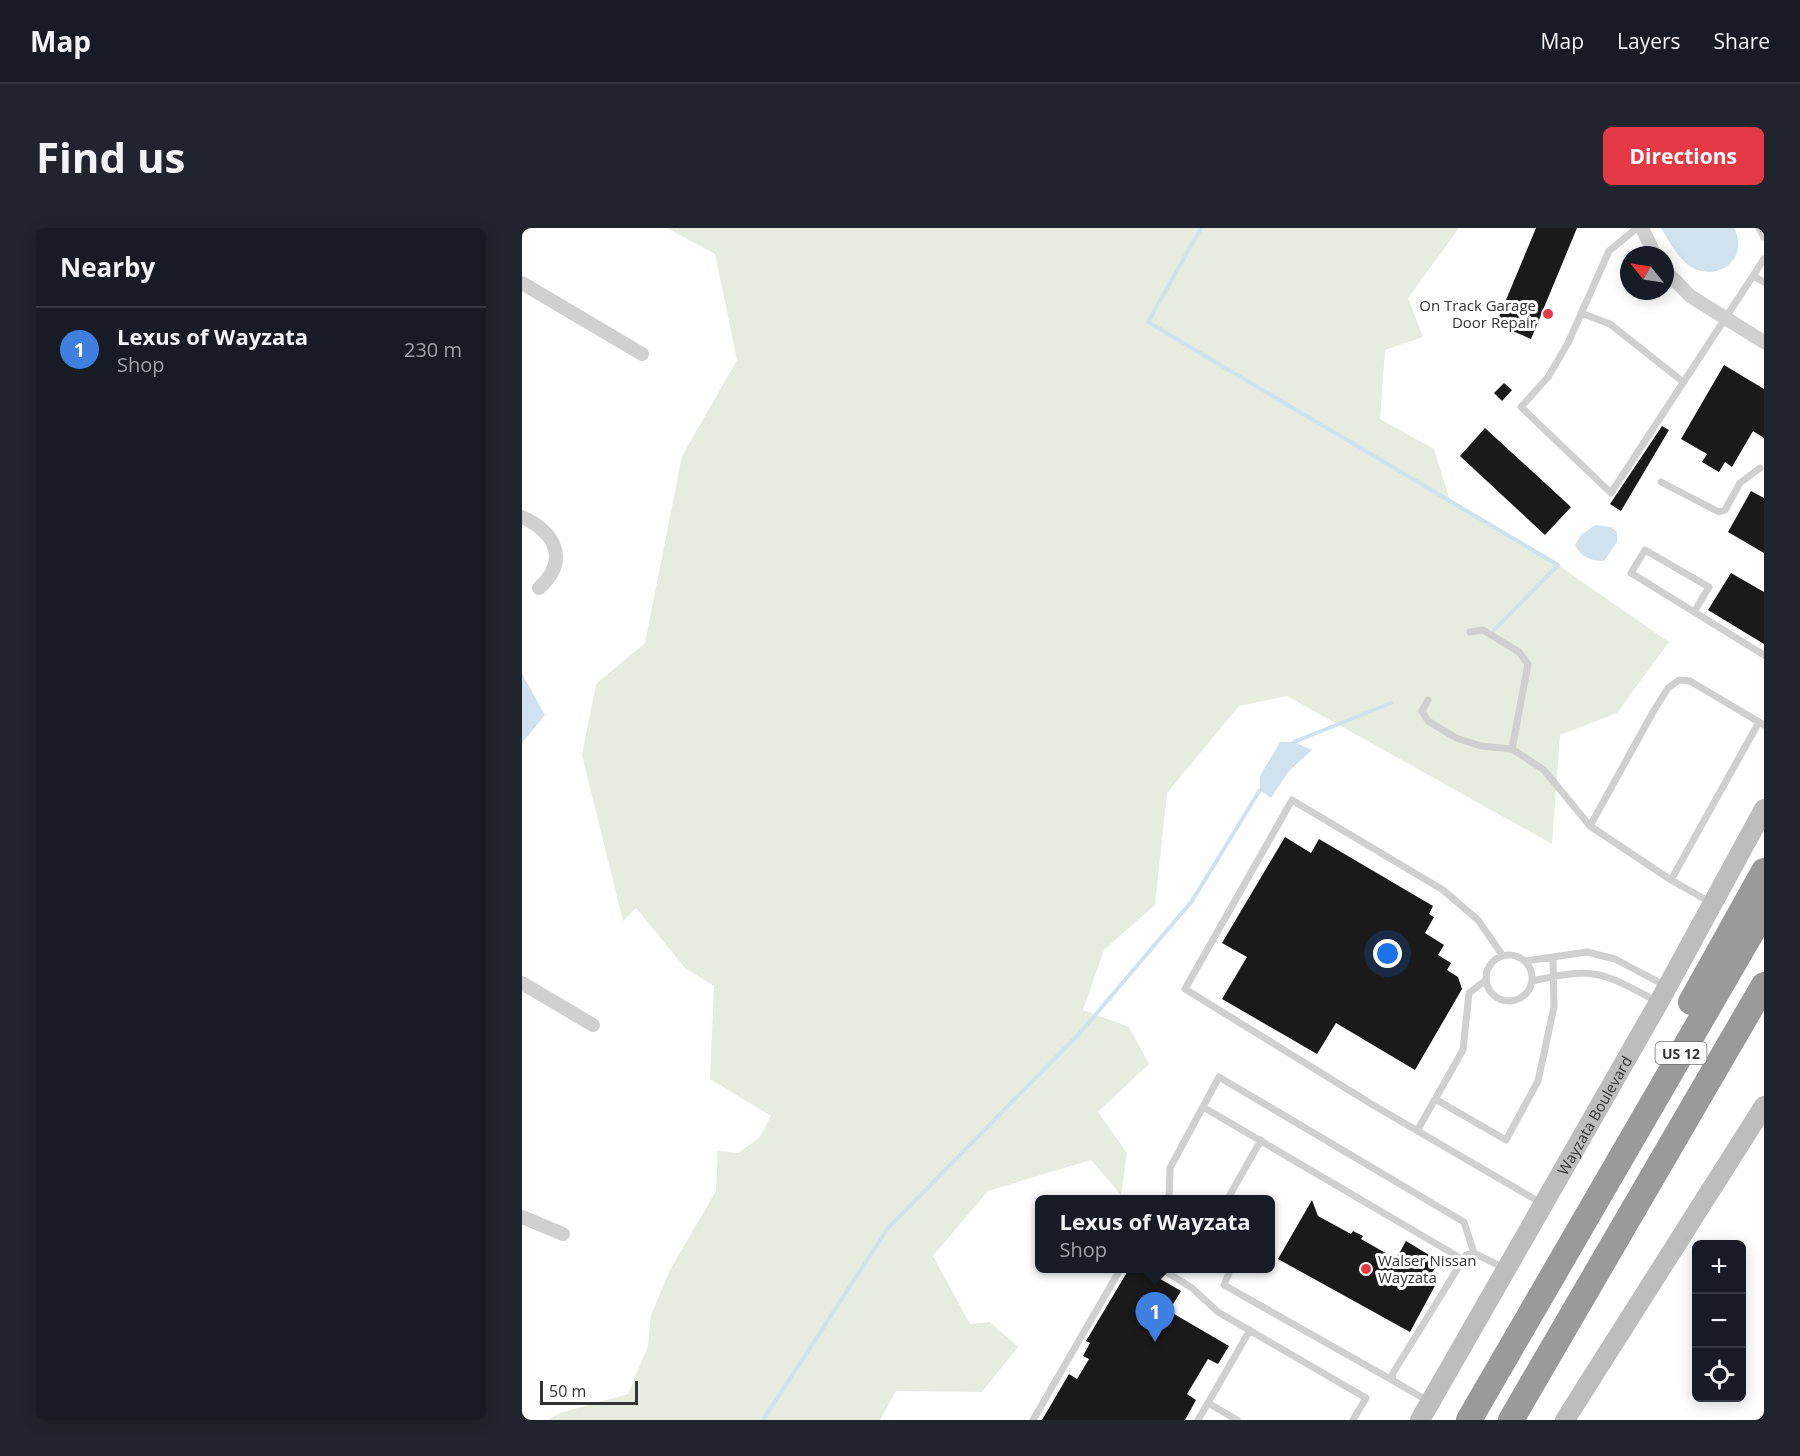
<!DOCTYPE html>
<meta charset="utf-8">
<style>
body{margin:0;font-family:"Open Sans",sans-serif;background:#20242c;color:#f1f3f6}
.controls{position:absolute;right:18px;bottom:18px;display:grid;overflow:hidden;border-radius:9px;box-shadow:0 3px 15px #0003}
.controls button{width:54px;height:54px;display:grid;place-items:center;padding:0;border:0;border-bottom:2px solid #363941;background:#171b24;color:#f1f3f6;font:30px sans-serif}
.compass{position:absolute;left:1098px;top:18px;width:54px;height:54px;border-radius:50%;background:#171b24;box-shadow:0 3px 15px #0003;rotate:300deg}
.scale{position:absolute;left:18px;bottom:15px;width:98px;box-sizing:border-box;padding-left:6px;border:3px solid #333;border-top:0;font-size:16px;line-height:21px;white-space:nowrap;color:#333;-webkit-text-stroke:4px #fff;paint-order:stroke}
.you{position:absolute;left:866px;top:726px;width:21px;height:21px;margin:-15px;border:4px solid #fff;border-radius:50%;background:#1a73e8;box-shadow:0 0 0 9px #1a73e833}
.badge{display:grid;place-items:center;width:39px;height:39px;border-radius:50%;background:#e63946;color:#fff;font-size:20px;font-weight:700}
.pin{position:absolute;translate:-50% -50px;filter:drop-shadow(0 2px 3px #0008)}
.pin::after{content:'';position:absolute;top:32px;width:21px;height:18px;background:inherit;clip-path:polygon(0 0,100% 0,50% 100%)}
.popup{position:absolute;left:513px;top:967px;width:240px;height:78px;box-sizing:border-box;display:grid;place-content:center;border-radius:9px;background:#171b24;filter:drop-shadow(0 2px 4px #0005);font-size:20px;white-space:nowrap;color:#9ea1a6}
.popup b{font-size:22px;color:#f1f3f6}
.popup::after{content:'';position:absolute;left:50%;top:100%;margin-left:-12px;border:12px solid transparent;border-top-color:#171b24}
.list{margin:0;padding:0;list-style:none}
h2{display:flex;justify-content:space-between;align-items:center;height:78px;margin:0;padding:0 24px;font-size:26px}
h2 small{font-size:20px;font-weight:400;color:#9ea1a6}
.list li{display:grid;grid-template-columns:39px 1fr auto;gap:18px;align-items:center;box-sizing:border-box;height:84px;padding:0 24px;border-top:2px solid #363941}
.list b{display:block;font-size:22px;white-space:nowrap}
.list p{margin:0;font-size:20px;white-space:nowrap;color:#9ea1a6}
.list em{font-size:20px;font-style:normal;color:#9ea1a6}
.icon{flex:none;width:33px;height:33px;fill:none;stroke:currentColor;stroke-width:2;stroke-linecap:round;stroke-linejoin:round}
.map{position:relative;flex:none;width:1242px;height:1192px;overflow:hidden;border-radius:9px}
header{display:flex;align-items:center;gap:36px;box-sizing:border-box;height:84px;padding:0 30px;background:#171b24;border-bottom:2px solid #363941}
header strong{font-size:28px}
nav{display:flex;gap:33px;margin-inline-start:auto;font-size:21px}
.intro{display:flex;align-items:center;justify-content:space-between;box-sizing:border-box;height:144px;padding:0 36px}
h1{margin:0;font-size:42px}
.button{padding:15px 27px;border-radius:9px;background:#e63946;color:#fff;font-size:21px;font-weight:700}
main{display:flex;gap:36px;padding:0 36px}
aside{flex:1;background:#171b24;border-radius:9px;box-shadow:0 3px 15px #0003}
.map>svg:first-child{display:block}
.green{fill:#e6ecdf}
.water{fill:#cfe2ee}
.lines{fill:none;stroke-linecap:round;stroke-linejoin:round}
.stream{stroke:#cfe2ee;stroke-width:4}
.building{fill:#1a1a1a}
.lane{stroke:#d0d0d0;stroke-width:7}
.street{stroke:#d0d0d0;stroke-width:14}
.secondary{stroke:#bdbdbd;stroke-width:20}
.highway{stroke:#9a9a9a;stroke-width:26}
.poi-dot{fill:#e63946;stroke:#fff;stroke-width:2}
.labels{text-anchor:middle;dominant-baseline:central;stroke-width:6;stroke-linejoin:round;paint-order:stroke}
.shield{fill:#fff;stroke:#707070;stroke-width:1.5}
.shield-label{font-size:14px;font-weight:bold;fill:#333}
.poi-label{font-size:15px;fill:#333;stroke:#fff;text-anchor:end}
.street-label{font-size:15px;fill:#333;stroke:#fff}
</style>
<header>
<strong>Map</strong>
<nav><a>Map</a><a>Layers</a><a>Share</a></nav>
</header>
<div class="intro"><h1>Find us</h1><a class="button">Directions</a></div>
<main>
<aside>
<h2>Nearby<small></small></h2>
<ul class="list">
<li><span class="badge" style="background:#3f7fe0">1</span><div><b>Lexus of Wayzata</b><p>Shop</p></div><em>230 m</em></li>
</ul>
</aside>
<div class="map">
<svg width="1242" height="1192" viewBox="0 0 1242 1192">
<rect width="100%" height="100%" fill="#fff"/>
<path class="green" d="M 145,0 L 937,0 L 886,70 L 901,109 L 863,122 L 858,191 L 912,221 L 928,273 L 1036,337 L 1147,414 L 1095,485 L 1038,507 L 1030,616 L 765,468 L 717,478 L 645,565 L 633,677 L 582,722 L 561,782 L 607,799 L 627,836 L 576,884 L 605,925 L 599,967 L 569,932 L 466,963 L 411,1028 L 448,1096 L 468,1094 L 496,1119 L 460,1164 L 374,1163 L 358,1192 L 26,1192 L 38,1185 L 106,1166 L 126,1118 L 129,1087 L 148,1042 L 194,963 L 196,923 L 216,925 L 237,910 L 249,888 L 188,851 L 192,758 L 163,740 L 114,680 L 101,693 L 60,527 L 74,456 L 123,415 L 160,228 L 215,132 L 193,26 Z"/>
<path class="water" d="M 1139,0 L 1212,0 C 1227,28 1200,54 1171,40 C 1157,33 1147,13 1139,0 Z
M 1073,297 L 1089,299 L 1095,304 L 1095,314 L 1082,333 C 1068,333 1059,329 1053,317 L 1059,307 Z
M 0,446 L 23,487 L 0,515 Z
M 758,514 L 772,514 L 790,522 L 767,543 L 749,570 L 738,562 L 738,548 Z"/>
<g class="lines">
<path class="stream" d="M 679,0 L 626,94 L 1036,337 L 972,402
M 772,514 L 869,475
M 241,1192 L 366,1000 L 557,806 L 670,673 L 738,562"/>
</g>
<path class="building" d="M 1014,0 L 1055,0 L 1009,111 L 974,96 Z
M 1202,137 L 1242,161 L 1242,210 L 1231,203 L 1210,239 L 1203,234 L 1197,244 L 1180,234 L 1185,226 L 1159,211 Z
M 982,155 L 990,162 L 980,173 L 972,165 Z
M 1140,198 L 1147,202 L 1099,283 L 1088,276 Z
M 963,200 L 1049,279 L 1023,307 L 938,228 Z
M 1229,263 L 1242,270 L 1242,325 L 1206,304 Z
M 1209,345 L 1242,364 L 1242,416 L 1186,382 Z
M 763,609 L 789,625 L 797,611 L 911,678 L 907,686 L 912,689 L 903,705 L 922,717 L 916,727 L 929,735 L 925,742 L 936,749 L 940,761 L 893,842 L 814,795 L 795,826 L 700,771 L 725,729 L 700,715 Z
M 790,972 L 796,988 L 829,1006 L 831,1003 L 841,1008 L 839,1011 L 874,1031 L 884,1013 L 917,1033 L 907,1050 L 915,1054 L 888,1104 L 756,1031 Z
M 607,1041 L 621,1041 L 659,1063 L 647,1083 L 707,1118 L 696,1136 L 686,1131 L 665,1166 L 674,1172 L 663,1192 L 520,1192 L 547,1146 L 555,1151 L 567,1131 L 561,1128 L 568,1115 L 564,1113 Z"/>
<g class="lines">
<path class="lane" d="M 1115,0 L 1087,23 L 1046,115 L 1026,149 L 999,179 L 1089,265 L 1242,31
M 1237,0 L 1242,9
M 1231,48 L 1242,54
M 1059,85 L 1088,96 L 1160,153
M 1139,254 L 1197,284 L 1203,282 L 1218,255 L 1238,240
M 1172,384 L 1187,359 L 1123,322 L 1109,345 L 1242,427
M 948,404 L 961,402 L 997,424 L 1006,436 L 990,521
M 906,472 L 900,483 L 906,493 L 934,510 L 959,518 L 990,521 L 1022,542 L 1068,598 L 1149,652 L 1188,674
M 1068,598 L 1131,484 L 1146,460 L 1157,452 L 1168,453 L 1237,494
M 1149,652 L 1237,494 L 1242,497
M964 750a23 23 0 1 1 46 0a23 23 0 1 1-46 0Z
M 981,728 L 956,692 L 921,662 L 770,572 L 663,761 L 851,877 L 1021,976
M 1003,733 L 1065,724 L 1093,731 L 1144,758
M 1010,753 C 1072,739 1079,743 1134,773
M 913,871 L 984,912 L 1016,853 L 1032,779 L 1031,730
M 681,879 L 940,1031
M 895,903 L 941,822 L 947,765 L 964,752
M 647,972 L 648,940 L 697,849 L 942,994 L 952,1025
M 705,972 L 739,912
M 638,1040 L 670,1060 L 696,1084 L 844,1170 L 831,1192
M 709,1040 L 702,1057 L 870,1152
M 906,1173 L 870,1152 L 871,1145 L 944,1027 L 952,1025 L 982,1040
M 686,1175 L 728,1102
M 511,1192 L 599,1040
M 676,1192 L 686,1175 L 715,1192"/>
<path class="street" d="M 1120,0 L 1133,27
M 1143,42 L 1168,68 L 1242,114
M 0,55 L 120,126
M 0,289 C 33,304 48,332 17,360
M 0,755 L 71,797
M 0,989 L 41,1006"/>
<g class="secondary">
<path id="s1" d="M 898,1192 L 1137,774 L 1242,581"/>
<path d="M 1043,1192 L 1242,878"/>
</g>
<path class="highway" d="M 1169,774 L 1242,643
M 947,1192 L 1242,683
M 989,1192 L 1242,757"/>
</g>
<g class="poi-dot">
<circle cx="1026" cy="86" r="6"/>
<circle cx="844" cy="1041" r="6"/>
</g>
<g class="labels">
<rect class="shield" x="1133.5" y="814" width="51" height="22" rx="4.5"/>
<g class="shield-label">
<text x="1159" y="825">US 12</text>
</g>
<g class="poi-label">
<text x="1014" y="77">On Track Garage<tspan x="1014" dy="17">Door Repair</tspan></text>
<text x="856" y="1032" text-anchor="start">Walser Nissan<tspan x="856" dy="17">Wayzata</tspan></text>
</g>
<g class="street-label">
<text stroke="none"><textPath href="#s1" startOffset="351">Wayzata Boulevard</textPath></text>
</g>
</g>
</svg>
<div class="controls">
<button>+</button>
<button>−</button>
<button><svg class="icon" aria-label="locate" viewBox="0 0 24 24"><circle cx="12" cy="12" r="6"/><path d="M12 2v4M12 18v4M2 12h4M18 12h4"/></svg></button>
</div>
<svg class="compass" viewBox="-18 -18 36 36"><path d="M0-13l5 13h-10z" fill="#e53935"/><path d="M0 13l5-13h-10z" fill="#9ea1a6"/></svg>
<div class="scale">50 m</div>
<div class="you"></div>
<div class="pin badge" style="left:633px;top:1114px;background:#3f7fe0">1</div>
<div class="popup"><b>Lexus of Wayzata</b>Shop</div>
</div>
</main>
